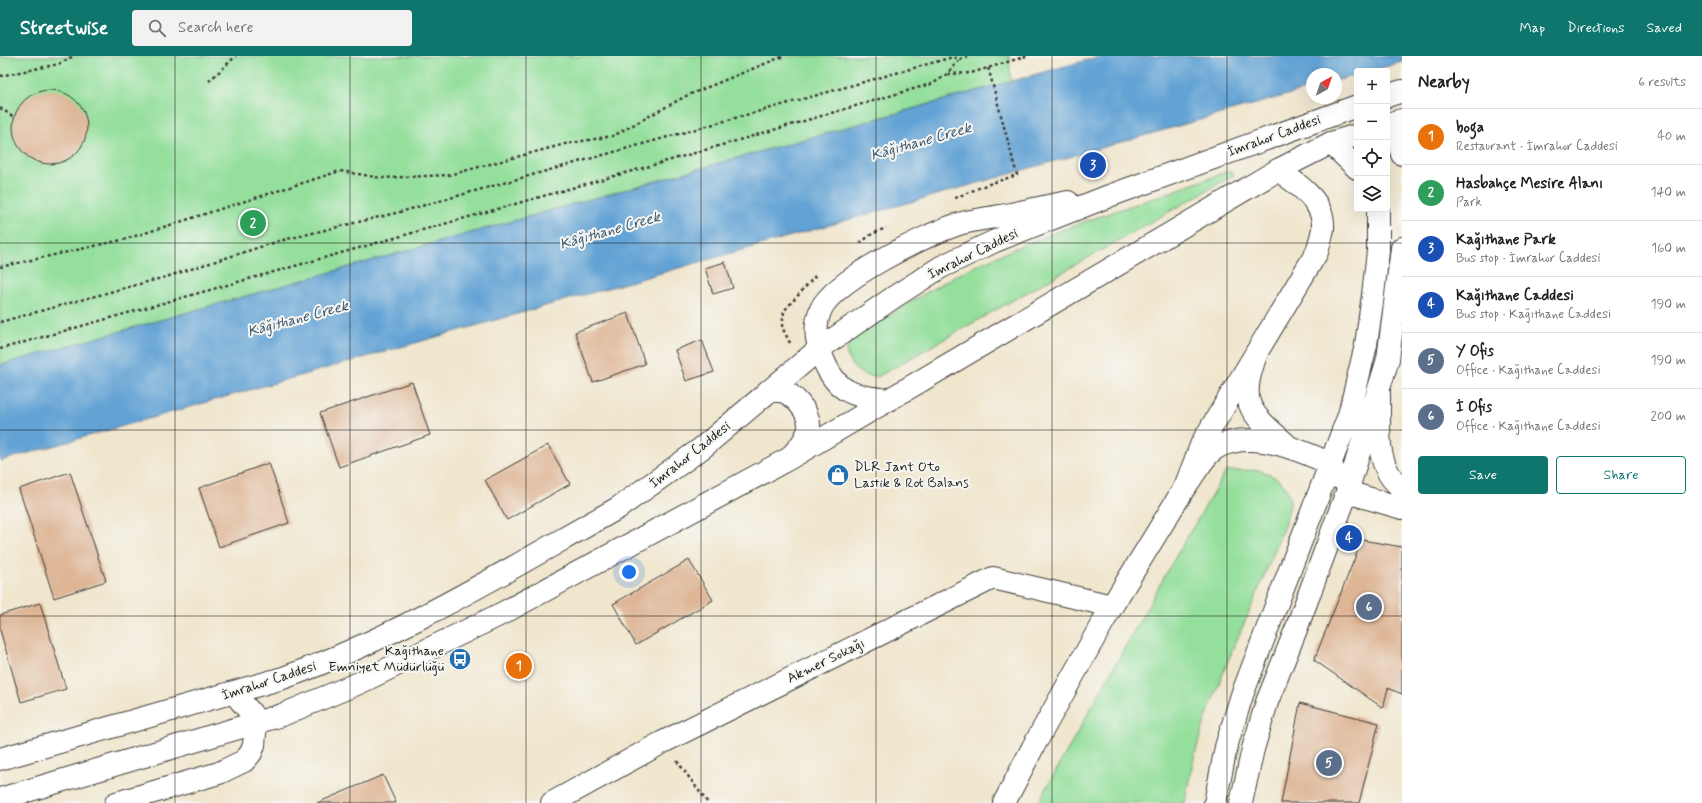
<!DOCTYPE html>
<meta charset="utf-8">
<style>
body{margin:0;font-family:Mynerve,sans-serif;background:#f2f2f2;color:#202124}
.controls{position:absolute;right:12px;top:12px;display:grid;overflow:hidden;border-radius:4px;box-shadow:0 4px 16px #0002}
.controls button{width:36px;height:36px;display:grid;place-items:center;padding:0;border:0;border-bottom:1px solid #e0e0e0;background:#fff;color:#202124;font:20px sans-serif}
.compass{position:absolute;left:1306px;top:12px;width:36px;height:36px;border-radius:50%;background:#fff;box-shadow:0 4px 16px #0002;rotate:40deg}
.you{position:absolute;left:629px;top:516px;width:14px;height:14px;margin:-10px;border:3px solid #fff;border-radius:50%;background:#1a73e8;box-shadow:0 0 0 6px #1a73e833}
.badge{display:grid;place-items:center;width:26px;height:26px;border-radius:50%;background:#0f766e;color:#fff;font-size:13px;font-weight:700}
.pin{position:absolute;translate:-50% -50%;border:2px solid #fff;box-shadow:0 1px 4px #0006}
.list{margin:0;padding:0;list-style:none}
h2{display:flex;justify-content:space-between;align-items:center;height:52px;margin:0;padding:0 16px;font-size:17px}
h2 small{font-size:13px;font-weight:400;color:#757577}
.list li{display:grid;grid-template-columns:26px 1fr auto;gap:12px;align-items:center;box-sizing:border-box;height:56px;padding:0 16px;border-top:1px solid #e0e0e0}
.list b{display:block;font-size:15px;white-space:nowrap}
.list p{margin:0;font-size:13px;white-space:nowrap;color:#757577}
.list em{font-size:13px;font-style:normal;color:#757577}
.actions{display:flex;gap:8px;padding:12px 16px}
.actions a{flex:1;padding:9px 0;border:1px solid #0f766e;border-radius:4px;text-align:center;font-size:14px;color:#0f766e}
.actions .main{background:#0f766e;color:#fff}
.icon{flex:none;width:22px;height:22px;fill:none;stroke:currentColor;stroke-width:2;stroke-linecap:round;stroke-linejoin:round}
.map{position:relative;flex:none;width:1402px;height:747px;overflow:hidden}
header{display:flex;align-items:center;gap:24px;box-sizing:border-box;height:56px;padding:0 20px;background:#0f766e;color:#fff}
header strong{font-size:19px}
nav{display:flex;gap:22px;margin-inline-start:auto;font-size:14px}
.search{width:280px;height:36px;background:#f2f2f2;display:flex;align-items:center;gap:10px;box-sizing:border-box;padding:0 14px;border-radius:4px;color:#757577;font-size:15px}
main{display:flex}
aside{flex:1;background:#fff}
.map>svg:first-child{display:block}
.green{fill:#94df9c;stroke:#587e5c}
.water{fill:#62a2d4;stroke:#3f5f78}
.building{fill:#deb595}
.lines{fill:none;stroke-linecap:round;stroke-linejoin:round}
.minor-casing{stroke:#3c3a37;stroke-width:24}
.tertiary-casing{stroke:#3c3a37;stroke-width:24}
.secondary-casing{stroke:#3c3a37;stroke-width:24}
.primary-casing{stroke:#3c3a37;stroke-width:24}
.path{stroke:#3c3a37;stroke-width:2.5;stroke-dasharray:3 3;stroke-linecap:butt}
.minor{stroke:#fff;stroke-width:22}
.tertiary{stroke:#fff;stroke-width:22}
.secondary{stroke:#fff;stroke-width:22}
.primary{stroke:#fff;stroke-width:22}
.grid{fill:none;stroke:#1c1c1c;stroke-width:1;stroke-opacity:0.55}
.labels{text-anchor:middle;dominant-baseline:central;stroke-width:4;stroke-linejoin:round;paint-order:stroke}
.street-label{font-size:14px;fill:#1c1c1c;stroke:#f6f6f2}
.poi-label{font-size:14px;fill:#1c1c1c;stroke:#f6f6f2;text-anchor:start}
.water-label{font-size:15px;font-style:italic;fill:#3c586f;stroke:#f6f6f2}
</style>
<header>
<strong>Streetwise</strong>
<div class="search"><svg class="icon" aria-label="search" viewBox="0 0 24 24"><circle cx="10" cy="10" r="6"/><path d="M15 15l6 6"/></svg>Search here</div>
<nav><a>Map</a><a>Directions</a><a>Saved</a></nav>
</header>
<main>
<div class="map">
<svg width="1402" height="747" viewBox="0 0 1402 747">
<rect width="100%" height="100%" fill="#f6f6f2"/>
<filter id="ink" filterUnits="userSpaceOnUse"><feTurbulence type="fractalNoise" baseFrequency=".025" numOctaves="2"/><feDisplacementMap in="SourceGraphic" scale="8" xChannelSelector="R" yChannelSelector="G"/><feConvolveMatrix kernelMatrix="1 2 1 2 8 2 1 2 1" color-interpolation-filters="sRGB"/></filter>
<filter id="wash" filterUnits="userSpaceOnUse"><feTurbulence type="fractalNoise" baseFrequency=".012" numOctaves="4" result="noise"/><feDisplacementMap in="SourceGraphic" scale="16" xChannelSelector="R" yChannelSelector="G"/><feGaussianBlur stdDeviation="0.9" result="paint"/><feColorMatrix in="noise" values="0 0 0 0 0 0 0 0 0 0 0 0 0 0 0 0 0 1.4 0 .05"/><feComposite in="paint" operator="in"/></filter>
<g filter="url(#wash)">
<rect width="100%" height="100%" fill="#f0e6cd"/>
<path class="green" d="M 0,0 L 1009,0 L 1011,25 L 0,309 Z
M 1231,114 L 1234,119 L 879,320 C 864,324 845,309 847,293 C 849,284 871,272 879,267 C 916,242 955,218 995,201 C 1072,167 1153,144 1231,114 Z
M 1259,414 C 1275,420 1288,427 1290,445 C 1292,456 1266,514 1261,528 C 1231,599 1196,670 1185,747 L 1038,747 L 1172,507 L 1226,415 Z"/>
<path class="water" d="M 1101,0 L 1402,0 L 1402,6 L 1371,15 L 1357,15 L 1357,19 L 1336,25 L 1336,18 L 1312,18 L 1312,32 L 0,405 L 0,309 Z"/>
<g id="blocks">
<path class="building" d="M13 71a37 37 0 1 1 74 0a37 37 0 1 1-74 0Z
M 725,206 L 733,232 L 713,238 L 705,212 Z
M 628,257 L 645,308 L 593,326 L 575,276 Z
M 702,284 L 714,316 L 686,325 L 675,294 Z
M 412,326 L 430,379 L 339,411 L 320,357 Z
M 548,389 L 570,428 L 507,464 L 485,424 Z
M 269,407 L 289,467 L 219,491 L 199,432 Z
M 70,416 L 106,525 L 54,542 L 19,433 Z
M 1362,484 L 1402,491 L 1402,638 L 1388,632 L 1383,652 L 1314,604 Z
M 689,504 L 713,544 L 636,589 L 613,548 Z
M 40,547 L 66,633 L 21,646 L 0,574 L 0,559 Z
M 1300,647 L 1379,667 L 1359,747 L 1281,747 Z
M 383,719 L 396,747 L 317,747 Z"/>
</g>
</g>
<g filter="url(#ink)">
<use href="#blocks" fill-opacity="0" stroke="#3c3a37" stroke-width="1"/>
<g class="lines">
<g class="minor-casing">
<path id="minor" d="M 1379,338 C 1380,370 1373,411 1402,432
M 1347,436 L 1402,452
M 552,747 L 663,686 L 993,522 L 1112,550"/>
</g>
<g class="tertiary-casing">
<path id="tertiary" d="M 1004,747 L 1033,691 L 1112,550 L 1185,431 L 1202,387 L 1317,196 C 1319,188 1322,180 1323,172 C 1325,145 1297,128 1278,114"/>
</g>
<g class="secondary-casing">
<path id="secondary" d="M 1388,68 L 1399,87 L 1402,98
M 1331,87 L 1357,112
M 1257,296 C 1238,348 1248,355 1287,389
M 1185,431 C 1195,418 1204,398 1218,391 C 1252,373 1300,394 1331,408 L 1336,421
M 1215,747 L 1226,691 L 1242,639 L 1349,359 L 1366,289 L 1373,239 L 1378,195 L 1378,153
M 1241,747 L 1253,693 L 1267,646 L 1297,571 L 1347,436 L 1388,303 L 1402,192"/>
</g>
<g class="primary-casing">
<path id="primary" d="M 1387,40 L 1402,35
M 1387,68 L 1402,64
M 768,335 C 772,335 777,335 781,335 C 794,338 808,355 809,368 C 810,378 800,391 793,398
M 889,344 C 854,340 837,338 823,303 C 816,287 814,269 821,253 C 834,224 925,179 956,169 C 970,164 986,163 1000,160 C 1023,156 1045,150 1068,146
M 0,703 L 283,622 C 401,580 509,513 618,452 L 702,392 L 819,293 L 894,241 L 941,211 L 995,185 L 1109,140 L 1357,50
M 0,743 L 282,659 L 359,627 L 501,558 L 790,402 L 1278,114 L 1331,87 L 1357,79
M 116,747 L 219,717 L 244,705 L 251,697 L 254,689 L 256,667 L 251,657 L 234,637"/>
</g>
<path class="path" d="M 948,18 L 971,17 L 1027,0
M 0,20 L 59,8 L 73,0
M 209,25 L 236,0
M 0,52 L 14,61
M 955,142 L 986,129 L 1017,119 L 988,11
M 860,187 L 872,178 L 886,172
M 0,211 L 126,183 L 340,115 L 381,122 L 449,119 L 565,88 L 613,80 L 686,40 L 784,0
M 0,266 L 169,220 L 279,185 L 400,156 L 953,1 L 960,3 L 971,0
M 790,287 L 782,271 L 784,255 L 817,218
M 0,293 L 657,108 L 934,27 L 947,18 L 960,3
M 677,705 L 708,747"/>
<use href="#minor" class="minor"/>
<use href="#tertiary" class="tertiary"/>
<use href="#secondary" class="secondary"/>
<use href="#primary" class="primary"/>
</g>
</g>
<path class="grid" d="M 175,0 L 175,747M 350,0 L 350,747M 526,0 L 526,747M 701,0 L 701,747M 876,0 L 876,747M 1052,0 L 1052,747M 1227,0 L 1227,747M 0,187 L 1402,187M 0,374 L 1402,374M 0,560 L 1402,560"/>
<defs>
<g id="shop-disc" transform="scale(1.15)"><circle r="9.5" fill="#1f6fb2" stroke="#f6f6f2"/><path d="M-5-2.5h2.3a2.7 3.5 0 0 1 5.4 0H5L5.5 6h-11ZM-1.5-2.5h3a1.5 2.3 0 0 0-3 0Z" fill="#fff"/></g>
<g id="bus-disc" transform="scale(1.15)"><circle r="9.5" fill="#1f6fb2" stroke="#f6f6f2"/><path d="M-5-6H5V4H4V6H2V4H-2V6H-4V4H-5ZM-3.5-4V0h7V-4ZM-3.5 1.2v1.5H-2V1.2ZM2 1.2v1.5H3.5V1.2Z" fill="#fff"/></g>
</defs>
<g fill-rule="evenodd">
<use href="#shop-disc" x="838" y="419"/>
<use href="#bus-disc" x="460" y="603"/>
</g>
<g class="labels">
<g class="street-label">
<text transform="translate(1274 80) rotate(-20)">İmrahor Caddesi</text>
<text transform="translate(973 198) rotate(-26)">İmrahor Caddesi</text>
<text transform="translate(690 399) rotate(-38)">İmrahor Caddesi</text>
<text transform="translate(826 605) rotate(-26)">Akmer Sokağı</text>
<text transform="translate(269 625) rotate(-18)">İmrahor Caddesi</text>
</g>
<g class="poi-label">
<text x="854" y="411">DLR Jant Oto<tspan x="854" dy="16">Lastik &amp; Rot Balans</tspan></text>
<text x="444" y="595" text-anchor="end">Kağıthane<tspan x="444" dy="16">Emniyet Müdürlüğü</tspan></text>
</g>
<g class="water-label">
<text transform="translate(921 86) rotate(-16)">Kâğıthane Creek</text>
<text transform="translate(610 175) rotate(-16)">Kâğıthane Creek</text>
<text transform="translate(298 263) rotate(-15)">Kâğıthane Creek</text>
</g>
</g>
</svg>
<div class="controls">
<button>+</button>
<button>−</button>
<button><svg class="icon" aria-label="locate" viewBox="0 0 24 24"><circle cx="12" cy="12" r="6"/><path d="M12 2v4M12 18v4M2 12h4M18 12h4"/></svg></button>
<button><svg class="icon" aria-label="layers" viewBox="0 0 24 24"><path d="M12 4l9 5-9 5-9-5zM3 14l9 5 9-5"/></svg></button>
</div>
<svg class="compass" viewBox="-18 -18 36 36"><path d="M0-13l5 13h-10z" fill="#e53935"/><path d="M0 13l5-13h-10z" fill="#757577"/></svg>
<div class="you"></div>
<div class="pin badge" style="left:519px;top:610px;background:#e8710a">1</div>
<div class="pin badge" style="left:253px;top:167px;background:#2e9e5b">2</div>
<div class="pin badge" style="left:1093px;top:109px;background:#1a4fb4">3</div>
<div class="pin badge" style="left:1349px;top:482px;background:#1a4fb4">4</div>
<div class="pin badge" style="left:1329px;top:707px;background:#5c6f8a">5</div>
<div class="pin badge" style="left:1369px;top:551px;background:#5c6f8a">6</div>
</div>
<aside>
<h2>Nearby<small>6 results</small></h2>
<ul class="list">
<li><span class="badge" style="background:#e8710a">1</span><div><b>boga</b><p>Restaurant · İmrahor Caddesi</p></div><em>40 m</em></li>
<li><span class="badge" style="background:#2e9e5b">2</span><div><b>Hasbahçe Mesire Alanı</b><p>Park</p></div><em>140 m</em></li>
<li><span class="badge" style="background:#1a4fb4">3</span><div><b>Kağıthane Park</b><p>Bus stop · İmrahor Caddesi</p></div><em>160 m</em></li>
<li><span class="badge" style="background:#1a4fb4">4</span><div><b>Kağıthane Caddesi</b><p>Bus stop · Kağıthane Caddesi</p></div><em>190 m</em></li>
<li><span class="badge" style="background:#5c6f8a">5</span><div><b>Y Ofis</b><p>Office · Kağıthane Caddesi</p></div><em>190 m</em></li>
<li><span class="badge" style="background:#5c6f8a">6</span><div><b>İ Ofis</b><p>Office · Kağıthane Caddesi</p></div><em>200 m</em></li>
</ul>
<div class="actions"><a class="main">Save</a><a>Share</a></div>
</aside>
</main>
